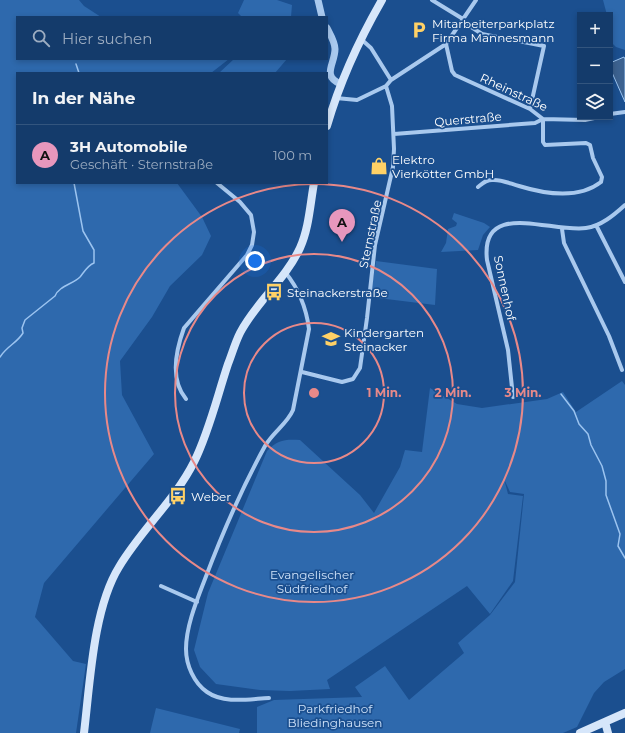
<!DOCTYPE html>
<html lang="de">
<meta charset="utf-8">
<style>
body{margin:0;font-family:Montserrat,sans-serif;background:#1d4271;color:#f1f3f6}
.controls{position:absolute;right:12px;top:12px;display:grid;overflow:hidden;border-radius:0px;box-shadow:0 2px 6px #0003}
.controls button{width:36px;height:36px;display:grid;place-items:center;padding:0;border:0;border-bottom:1px solid #33557e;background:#143b6b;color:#f1f3f6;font:20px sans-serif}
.you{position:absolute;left:255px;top:261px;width:14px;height:14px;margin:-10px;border:3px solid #fff;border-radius:50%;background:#1a73e8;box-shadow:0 0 0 6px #1a73e833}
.badge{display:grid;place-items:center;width:26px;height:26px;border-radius:50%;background:#e797bd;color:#111;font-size:13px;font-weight:700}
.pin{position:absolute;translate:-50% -33px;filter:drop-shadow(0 1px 2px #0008)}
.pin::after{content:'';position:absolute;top:21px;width:14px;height:12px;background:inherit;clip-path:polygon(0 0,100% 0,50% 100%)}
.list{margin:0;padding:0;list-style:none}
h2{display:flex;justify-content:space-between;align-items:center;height:52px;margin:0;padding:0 16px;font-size:17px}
h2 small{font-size:13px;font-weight:400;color:#9dadc1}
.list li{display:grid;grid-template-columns:26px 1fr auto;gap:12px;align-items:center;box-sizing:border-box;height:60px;padding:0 16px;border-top:1px solid #33557e}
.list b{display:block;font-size:15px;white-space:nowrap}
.list p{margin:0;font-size:13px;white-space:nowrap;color:#9dadc1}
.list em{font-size:13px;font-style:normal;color:#9dadc1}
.icon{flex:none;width:22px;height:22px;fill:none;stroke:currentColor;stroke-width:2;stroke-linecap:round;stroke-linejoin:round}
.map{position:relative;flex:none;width:625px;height:733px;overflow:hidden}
.search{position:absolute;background:#143b6b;box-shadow:0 2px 6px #0003;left:16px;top:16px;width:312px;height:44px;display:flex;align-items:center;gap:10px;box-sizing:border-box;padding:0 14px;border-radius:0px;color:#9dadc1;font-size:15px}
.panel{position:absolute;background:#143b6b;box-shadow:0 2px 6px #0003;left:16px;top:72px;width:312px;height:112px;border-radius:0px}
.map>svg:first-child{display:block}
.green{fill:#2e69ad}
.water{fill:#3c6290;stroke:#9cc4f0}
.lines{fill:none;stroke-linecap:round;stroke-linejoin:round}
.stream{stroke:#9cc4f0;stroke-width:1.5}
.minor{stroke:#a9c9ee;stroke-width:4}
.tertiary{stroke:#a9c9ee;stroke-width:7}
.secondary{stroke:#d6e6fa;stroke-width:8}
.ring{fill:none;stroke:#e88989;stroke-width:2}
.labels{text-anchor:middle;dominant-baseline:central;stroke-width:3.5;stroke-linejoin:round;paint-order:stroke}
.poi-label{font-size:12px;fill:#fff;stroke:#1b4f8f;text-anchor:start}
.street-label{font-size:12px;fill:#fff;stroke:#1b4f8f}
.park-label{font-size:12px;fill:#cfe3fa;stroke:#1b4f8f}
.centre{fill:#e88989;stroke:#1b4f8f;stroke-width:2}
.ring-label{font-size:12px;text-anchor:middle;font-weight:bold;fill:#e88989;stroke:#1b4f8f;stroke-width:3.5;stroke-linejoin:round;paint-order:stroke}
</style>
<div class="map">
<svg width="625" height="733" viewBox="0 0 625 733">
<rect width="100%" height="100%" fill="#1b4f8f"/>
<path class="green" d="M 0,0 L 79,0 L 84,6 L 101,17 L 17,17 L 17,59 L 229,59 L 211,73 L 17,73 L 17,183 L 177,183 L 202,217 L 211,236 L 202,255 L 170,286 L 152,317 L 120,361 L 122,395 L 154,454 L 44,583 L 35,617 L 73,661 L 86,664 L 76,733 L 0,733 Z
M 244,0 L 277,0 L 292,5 L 291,17 L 242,17 L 238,13 Z
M 603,0 L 625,0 L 625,50 L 616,47 L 610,41 L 610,15 L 607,15 Z
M 234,59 L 287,59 L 275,73 L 219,73 Z
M 454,213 L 484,223 L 490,227 L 483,235 L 478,250 L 441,252 L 446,243 L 448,229 L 456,226 L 457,223 L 452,219 Z
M 376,261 L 437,269 L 435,305 L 370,297 Z
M 622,381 L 625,385 L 625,669 L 604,682 L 594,693 L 577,727 L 563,733 L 257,733 L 257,707 L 274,700 L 362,697 L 355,687 L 385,666 L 409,700 L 464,653 L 458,643 L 490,615 L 515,582 L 524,494 L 510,492 L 504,479 L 508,494 L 523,496 L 513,581 L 490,614 L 467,586 L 327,680 L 330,689 L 290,691 L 260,690 L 216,684 L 200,667 L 194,650 L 208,593 L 267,451 C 277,440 285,439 300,440 L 360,495 L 374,513 L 400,467 L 405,450 L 422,452 L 430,388 L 457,404 L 482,408 L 547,399 L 563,392 L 576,412 Z
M 156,708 L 240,729 L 239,733 L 150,733 Z"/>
<path class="water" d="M 624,57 L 625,59 L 625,102 L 610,68 L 610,63 Z"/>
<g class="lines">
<path class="stream" d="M 76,64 L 79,73
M 0,357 C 7,346 17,343 23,333 L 22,328 L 25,320 L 55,296 C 59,286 73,284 80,277 C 84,272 88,265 94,263 L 94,250 L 83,231 L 74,183
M 561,394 L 574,411 L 579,424 L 588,434 L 591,445 L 602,466 L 606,481 L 606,495 L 620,534 L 618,546 L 625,558"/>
<path class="minor" d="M 432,0 L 463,19
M 462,21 L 482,34 L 544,46 L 530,109
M 361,39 L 371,48 L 391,80
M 446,44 L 452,71 L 455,75 L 530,109 L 543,119 L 585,120 L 599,117
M 336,98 L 357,100 L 386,86 L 391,80 L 446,44 L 476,0
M 610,114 L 625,112
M 394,134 L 535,123 L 543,119
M 478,187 C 483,183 486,180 492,180 C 501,179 511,184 519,186 C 545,194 578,200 601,182 L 602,177 L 593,158 L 590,145 L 586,143 L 545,145 L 543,142 L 543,119
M 596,225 L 625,282
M 562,229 L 564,243 L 609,336 L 622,370
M 302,372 L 342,382 L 353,379 L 360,368 L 367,318 L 375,245 L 393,167 L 394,149 L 392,106 L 386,86
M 513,397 L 508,350 L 487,260 C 480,199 551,233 586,228 C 601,226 614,215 625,205
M 186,399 C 170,380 176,350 184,328 L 247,255 L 252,245 L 254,232 L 251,215 L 240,202 L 217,183
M 161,586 L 197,602
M 269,698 C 249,699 224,704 207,692 C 194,683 186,665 186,649 C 186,626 197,600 205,579 C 222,534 242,488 265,446 C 273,432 287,424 293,410 L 309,329 C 306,306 299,289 285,272"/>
<path class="tertiary" d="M 318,0 L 322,17
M 327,28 C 330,34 335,42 335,49 C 335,64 321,76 341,84"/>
<path class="secondary" d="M 327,126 C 340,81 359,40 382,0
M 605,722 L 608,733
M 84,733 C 90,684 93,609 119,567 C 141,530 175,500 194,462 C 209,432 217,397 228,364 C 232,354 235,343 240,333 C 256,302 285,280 300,248 C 309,228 310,205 314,183
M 580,733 L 625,713"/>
</g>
<g class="ring">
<circle cx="314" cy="393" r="70"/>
<circle cx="314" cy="393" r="139"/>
<circle cx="314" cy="393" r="209"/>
</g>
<defs>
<g id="parking-bare" transform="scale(1.38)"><path d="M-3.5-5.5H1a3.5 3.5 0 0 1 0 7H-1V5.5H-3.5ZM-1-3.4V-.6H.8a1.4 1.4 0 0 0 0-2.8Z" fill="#ffd166" stroke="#1b4f8f" stroke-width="2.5" paint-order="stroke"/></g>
<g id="shop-bare" transform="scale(1.38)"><path d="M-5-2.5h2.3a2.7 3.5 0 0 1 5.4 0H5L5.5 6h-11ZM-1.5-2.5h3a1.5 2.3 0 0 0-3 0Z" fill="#ffd166" stroke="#1b4f8f" stroke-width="2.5" paint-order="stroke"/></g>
<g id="bus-bare" transform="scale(1.38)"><path d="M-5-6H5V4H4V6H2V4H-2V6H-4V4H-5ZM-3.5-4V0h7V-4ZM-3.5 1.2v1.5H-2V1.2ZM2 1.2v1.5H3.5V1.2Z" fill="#ffd166" stroke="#1b4f8f" stroke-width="2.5" paint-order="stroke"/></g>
<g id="school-bare" transform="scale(1.38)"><path d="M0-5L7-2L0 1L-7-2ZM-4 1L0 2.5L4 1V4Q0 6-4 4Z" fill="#ffd166" stroke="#1b4f8f" stroke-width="2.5" paint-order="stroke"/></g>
</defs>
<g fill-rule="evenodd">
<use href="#parking-bare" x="419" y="30"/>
<use href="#shop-bare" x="379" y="166"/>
<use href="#bus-bare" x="274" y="292"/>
<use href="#school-bare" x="331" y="339"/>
<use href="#bus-bare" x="178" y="496"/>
</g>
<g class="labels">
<g class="poi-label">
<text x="432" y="23">Mitarbeiterparkplatz<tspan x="432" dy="14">Firma Mannesmann</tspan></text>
<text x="392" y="159">Elektro<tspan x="392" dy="14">Vierkötter GmbH</tspan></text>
<text x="287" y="292">Steinackerstraße</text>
<text x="344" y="332">Kindergarten<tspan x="344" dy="14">Steinacker</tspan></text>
<text x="191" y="496">Weber</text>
</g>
<g class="street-label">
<text transform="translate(514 92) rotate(25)">Rheinstraße</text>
<text transform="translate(468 119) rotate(-5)">Querstraße</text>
<text transform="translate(370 234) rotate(-78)">Sternstraße</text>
<text transform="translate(505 288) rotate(78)">Sonnenhof</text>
</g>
<g class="park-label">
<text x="312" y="574">Evangelischer<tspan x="312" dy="14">Südfriedhof</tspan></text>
<text x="335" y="708">Parkfriedhof<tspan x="335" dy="14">Bliedinghausen</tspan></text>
</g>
</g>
<circle cx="314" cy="393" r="6" class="centre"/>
<g class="ring-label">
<text x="384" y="397">1 Min.</text>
<text x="453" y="397">2 Min.</text>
<text x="523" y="397">3 Min.</text>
</g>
</svg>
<div class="controls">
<button>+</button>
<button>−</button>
<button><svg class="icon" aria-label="layers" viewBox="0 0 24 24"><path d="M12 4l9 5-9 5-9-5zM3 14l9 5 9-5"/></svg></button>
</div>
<div class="you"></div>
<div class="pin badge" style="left:342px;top:242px">A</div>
<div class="search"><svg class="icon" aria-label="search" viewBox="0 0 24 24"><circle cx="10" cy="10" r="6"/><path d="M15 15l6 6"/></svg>Hier suchen</div>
<section class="panel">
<h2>In der Nähe<small></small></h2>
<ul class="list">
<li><span class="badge">A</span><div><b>3H Automobile</b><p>Geschäft · Sternstraße</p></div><em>100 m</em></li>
</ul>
</section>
</div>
